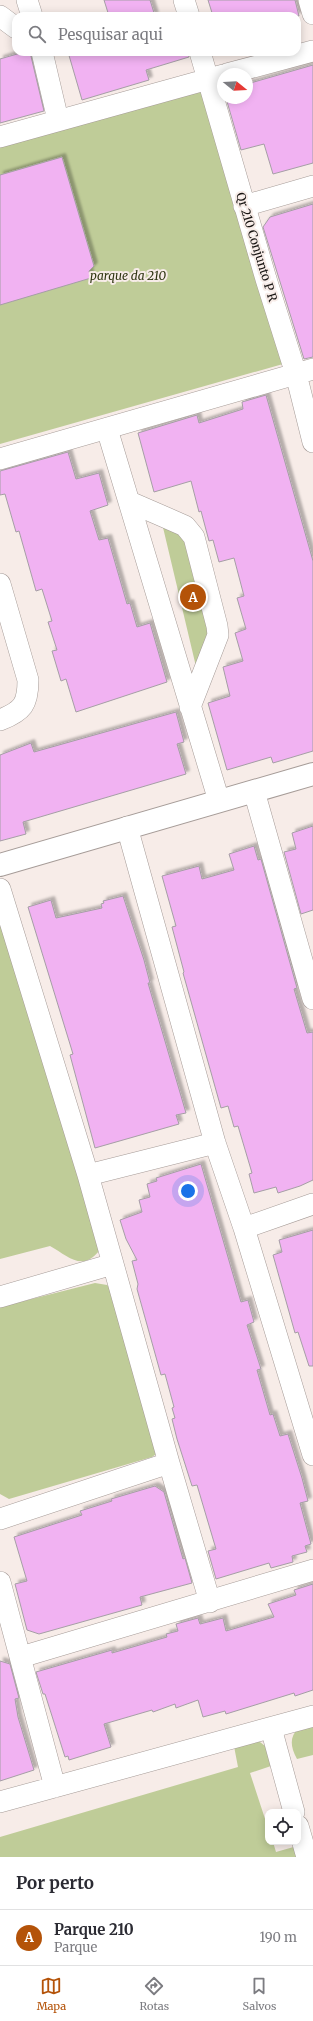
<!DOCTYPE html>
<html lang="pt">
<style>
body{margin:0;font-family:Merriweather,serif;background:#f7f7f7;color:#2b2b33}
.controls{position:absolute;right:12px;bottom:12px;display:grid;overflow:hidden;border-radius:8px;box-shadow:0 2px 10px #0003}
.controls button{width:36px;height:36px;display:grid;place-items:center;padding:0;border:0;border-bottom:1px solid #e1e1e2;background:#fff;color:#2b2b33;font:20px sans-serif}
.compass{position:absolute;left:217px;top:68px;width:36px;height:36px;border-radius:50%;background:#fff;box-shadow:0 2px 10px #0003;rotate:108deg}
.you{position:absolute;left:188px;top:1191px;width:14px;height:14px;margin:-10px;border:3px solid #fff;border-radius:50%;background:#1a73e8;box-shadow:0 0 0 6px #1a73e833}
.badge{display:grid;place-items:center;width:26px;height:26px;border-radius:50%;background:#b45309;color:#fff;font-size:13px;font-weight:700}
.pin{position:absolute;translate:-50% -50%;border:2px solid #fff;box-shadow:0 1px 4px #0006}
.list{margin:0;padding:0;list-style:none}
h2{display:flex;justify-content:space-between;align-items:center;height:52px;margin:0;padding:0 16px;font-size:17px}
h2 small{font-size:13px;font-weight:400;color:#7c7c81}
.list li{display:grid;grid-template-columns:26px 1fr auto;gap:12px;align-items:center;box-sizing:border-box;height:56px;padding:0 16px;border-top:1px solid #e1e1e2}
.list b{display:block;font-size:15px;white-space:nowrap}
.list p{margin:0;font-size:13px;white-space:nowrap;color:#7c7c81}
.list em{font-size:13px;font-style:normal;color:#7c7c81}
.icon{flex:none;width:22px;height:22px;fill:none;stroke:currentColor;stroke-width:2;stroke-linecap:round;stroke-linejoin:round}
.map{position:relative;flex:none;width:313px;height:1857px;overflow:hidden}
.search{position:absolute;background:#fff;box-shadow:0 2px 10px #0003;left:12px;right:12px;top:12px;height:44px;display:flex;align-items:center;gap:10px;box-sizing:border-box;padding:0 14px;border-radius:12px;color:#7c7c81;font-size:15px}
.sheet{height:108px;background:#fff}
nav{display:flex;justify-content:space-around;align-items:center;box-sizing:border-box;height:56px;border-top:1px solid #e1e1e2;background:#fff;font-size:11px;color:#7c7c81}
nav a{display:grid;justify-items:center;gap:2px}
nav .on{color:#b45309}
.map>svg:first-child{display:block}
.green{fill:#bfcc98}
.building{fill:#f1b2f2;stroke:#a59ea5;filter:url(#shadow)}
.lines{fill:none;stroke-linecap:round;stroke-linejoin:round}
.minor-casing{stroke:#a69c98;stroke-width:22}
.tertiary-casing{stroke:#a69c98;stroke-width:24}
.minor{stroke:#fff;stroke-width:21}
.tertiary{stroke:#fff;stroke-width:22}
.labels{text-anchor:middle;dominant-baseline:central;stroke-width:4;stroke-linejoin:round;paint-order:stroke}
.street-label{font-size:12px;fill:#171412;stroke:#f7ece8}
.park-label{font-size:12px;font-style:italic;fill:#2e3511;stroke:#f7ece8}
</style>
<div class="map">
<svg width="313" height="1857" viewBox="0 0 313 1857">
<defs>
<filter id="shadow"><feDropShadow dx="3.5" dy="-3.5" stdDeviation="1" flood-color="#0004"/></filter>
</defs>
<rect width="100%" height="100%" fill="#f7ece8"/>
<path class="green" d="M 207,81 L 290,362 L 0,444 L 0,141 Z
M 161,519 L 190,533 L 215,631 L 198,675 Z
M 0,895 L 99,1251 C 82,1272 68,1256 50,1246 L 0,1259 Z
M 95,1283 L 107,1285 L 112,1289 L 159,1452 L 152,1457 L 9,1499 L 0,1494 L 0,1307 Z
M 313,1718 L 313,1755 L 297,1759 C 285,1737 295,1729 313,1718 Z
M 256,1739 L 269,1749 L 274,1765 L 250,1773 L 268,1828 L 268,1842 L 273,1842 L 276,1852 L 297,1846 L 303,1857 L 0,1857 L 0,1837 L 238,1767 L 233,1741 Z"/>
<path class="building" d="M 104,0 L 150,0 L 155,16 L 109,16 Z
M 208,0 L 295,0 L 299,16 L 213,16 Z
M 24,52 L 30,52 L 44,111 L 0,123 L 0,59 Z
M 68,52 L 188,52 L 189,57 L 146,70 L 149,80 L 82,100 Z
M 313,65 L 313,163 L 273,174 L 264,144 L 241,150 L 226,98 L 247,98 L 247,84 Z
M 62,157 L 94,266 L 89,271 L 91,278 L 0,305 L 0,175 Z
M 313,204 L 313,357 L 304,359 L 263,227 L 270,217 Z
M 266,395 L 313,561 L 313,751 L 273,763 L 271,757 L 227,770 L 208,703 L 230,696 L 223,667 L 243,661 L 235,633 L 246,629 L 237,598 L 244,596 L 234,558 L 219,562 L 213,540 L 209,541 L 201,511 L 199,512 L 191,481 L 154,492 L 138,433 L 197,415 L 199,423 L 243,409 L 242,402 Z
M 68,452 L 76,479 L 99,473 L 108,505 L 90,511 L 99,540 L 108,538 L 127,604 L 130,603 L 137,627 L 150,623 L 167,682 L 76,712 L 66,679 L 61,681 L 52,651 L 57,650 L 48,622 L 52,621 L 42,589 L 36,591 L 19,531 L 16,532 L 5,494 L 0,495 L 0,471 Z
M 176,712 L 184,742 L 177,744 L 186,774 L 23,822 L 26,834 L 0,841 L 0,755 L 31,743 L 34,752 Z
M 313,826 L 313,910 L 301,914 L 284,852 L 296,849 L 292,833 Z
M 254,846 L 258,860 L 261,859 L 297,988 L 294,989 L 307,1033 L 313,1032 L 313,1180 L 300,1186 L 278,1193 L 276,1187 L 254,1193 L 249,1174 L 252,1173 L 238,1126 L 234,1127 L 228,1106 L 221,1108 L 183,973 L 184,972 L 172,927 L 176,926 L 162,876 L 199,866 L 202,879 L 234,870 L 229,854 Z
M 123,896 L 144,960 L 150,983 L 148,983 L 186,1113 L 176,1115 L 179,1124 L 95,1148 L 70,1055 L 73,1054 L 28,907 L 51,900 L 56,918 L 102,908 L 101,904 L 104,903 L 103,901 Z
M 201,1164 L 241,1302 L 248,1300 L 254,1322 L 247,1325 L 261,1369 L 257,1370 L 270,1415 L 273,1414 L 280,1436 L 288,1434 L 302,1478 L 308,1501 L 300,1503 L 311,1544 L 305,1546 L 307,1552 L 292,1556 L 293,1562 L 271,1568 L 269,1563 L 216,1579 L 208,1551 L 216,1549 L 197,1485 L 192,1486 L 177,1439 L 172,1419 L 175,1418 L 172,1408 L 174,1407 L 165,1374 L 161,1375 L 137,1289 L 138,1284 L 132,1261 L 137,1260 L 126,1239 L 120,1220 L 142,1212 L 139,1200 L 150,1197 L 147,1184 L 157,1181 L 156,1178 Z
M 313,1230 L 313,1366 L 309,1366 L 298,1332 L 295,1333 L 273,1255 L 282,1252 L 279,1240 Z
M 155,1486 L 164,1492 L 183,1559 L 185,1558 L 192,1583 L 140,1597 L 142,1605 L 39,1634 L 27,1630 L 15,1584 L 27,1581 L 14,1537 L 82,1515 L 80,1511 L 112,1501 L 111,1499 Z
M 313,1584 L 313,1690 L 295,1696 L 294,1693 L 226,1714 L 225,1711 L 203,1717 L 198,1700 L 176,1708 L 175,1704 L 153,1712 L 152,1710 L 104,1724 L 111,1747 L 69,1760 L 68,1756 L 65,1757 L 45,1694 L 43,1694 L 36,1672 L 112,1650 L 112,1653 L 167,1637 L 166,1634 L 178,1631 L 176,1624 L 198,1618 L 200,1624 L 223,1618 L 226,1631 L 274,1617 L 268,1604 L 296,1595 L 294,1590 Z
M 0,1661 L 10,1664 L 19,1698 L 15,1699 L 18,1717 L 34,1770 L 0,1781 Z"/>
<g class="lines">
<g class="minor-casing">
<path id="minor" d="M 27,0 L 32,16
M 184,0 L 189,16
M 309,0 L 313,14
M 0,16 L 16,28
M 42,52 L 58,120
M 200,52 L 266,279 L 296,374 L 313,442
M 227,74 L 313,51
M 0,137 L 223,75
M 244,206 L 313,186
M 107,429 L 219,801
M 0,459 L 313,369
M 130,502 L 185,526 L 194,537 L 217,626 L 218,635 L 190,707
M 0,584 L 28,680 C 28,704 23,711 0,720
M 254,791 L 313,999
M 127,827 L 215,1143 L 244,1228 L 313,1455
M 0,889 L 88,1175 L 169,1463 L 210,1602
M 88,1175 L 215,1143
M 244,1228 L 313,1204
M 0,1297 L 113,1264
M 0,1519 L 169,1463
M 0,1582 L 55,1787
M 21,1657 L 313,1570
M 271,1728 L 294,1812
M 0,1802 L 313,1716
M 298,1826 L 307,1857"/>
</g>
<g class="tertiary-casing">
<path id="tertiary" d="M 0,865 L 313,774"/>
</g>
<use href="#minor" class="minor"/>
<use href="#tertiary" class="tertiary"/>
</g>
<g class="labels">
<g class="street-label">
<text transform="translate(257 247) rotate(73)">Qr 210 Conjunto P R</text>
</g>
<g class="park-label">
<text x="128" y="275">parque da 210</text>
</g>
</g>
</svg>
<div class="controls">
<button><svg class="icon" aria-label="locate" viewBox="0 0 24 24"><circle cx="12" cy="12" r="6"/><path d="M12 2v4M12 18v4M2 12h4M18 12h4"/></svg></button>
</div>
<svg class="compass" viewBox="-18 -18 36 36"><path d="M0-13l5 13h-10z" fill="#e53935"/><path d="M0 13l5-13h-10z" fill="#7c7c81"/></svg>
<div class="you"></div>
<div class="pin badge" style="left:193px;top:597px">A</div>
<div class="search"><svg class="icon" aria-label="search" viewBox="0 0 24 24"><circle cx="10" cy="10" r="6"/><path d="M15 15l6 6"/></svg>Pesquisar aqui</div>
</div>
<section class="sheet">
<h2>Por perto<small></small></h2>
<ul class="list">
<li><span class="badge">A</span><div><b>Parque 210</b><p>Parque</p></div><em>190 m</em></li>
</ul>
</section>
<nav>
<a class="on"><svg class="icon" aria-label="map" viewBox="0 0 24 24"><path d="M3 6l6-2 6 2 6-2v14l-6 2-6-2-6 2zM9 4v14M15 6v14"/></svg>Mapa</a>
<a><svg class="icon" aria-label="directions" viewBox="0 0 24 24"><path d="M12 3l9 9-9 9-9-9zM9 14v-3h6M13 9l2 2-2 2"/></svg>Rotas</a>
<a><svg class="icon" aria-label="saved" viewBox="0 0 24 24"><path d="M7 4h10v16l-5-4-5 4z"/></svg>Salvos</a>
</nav>
